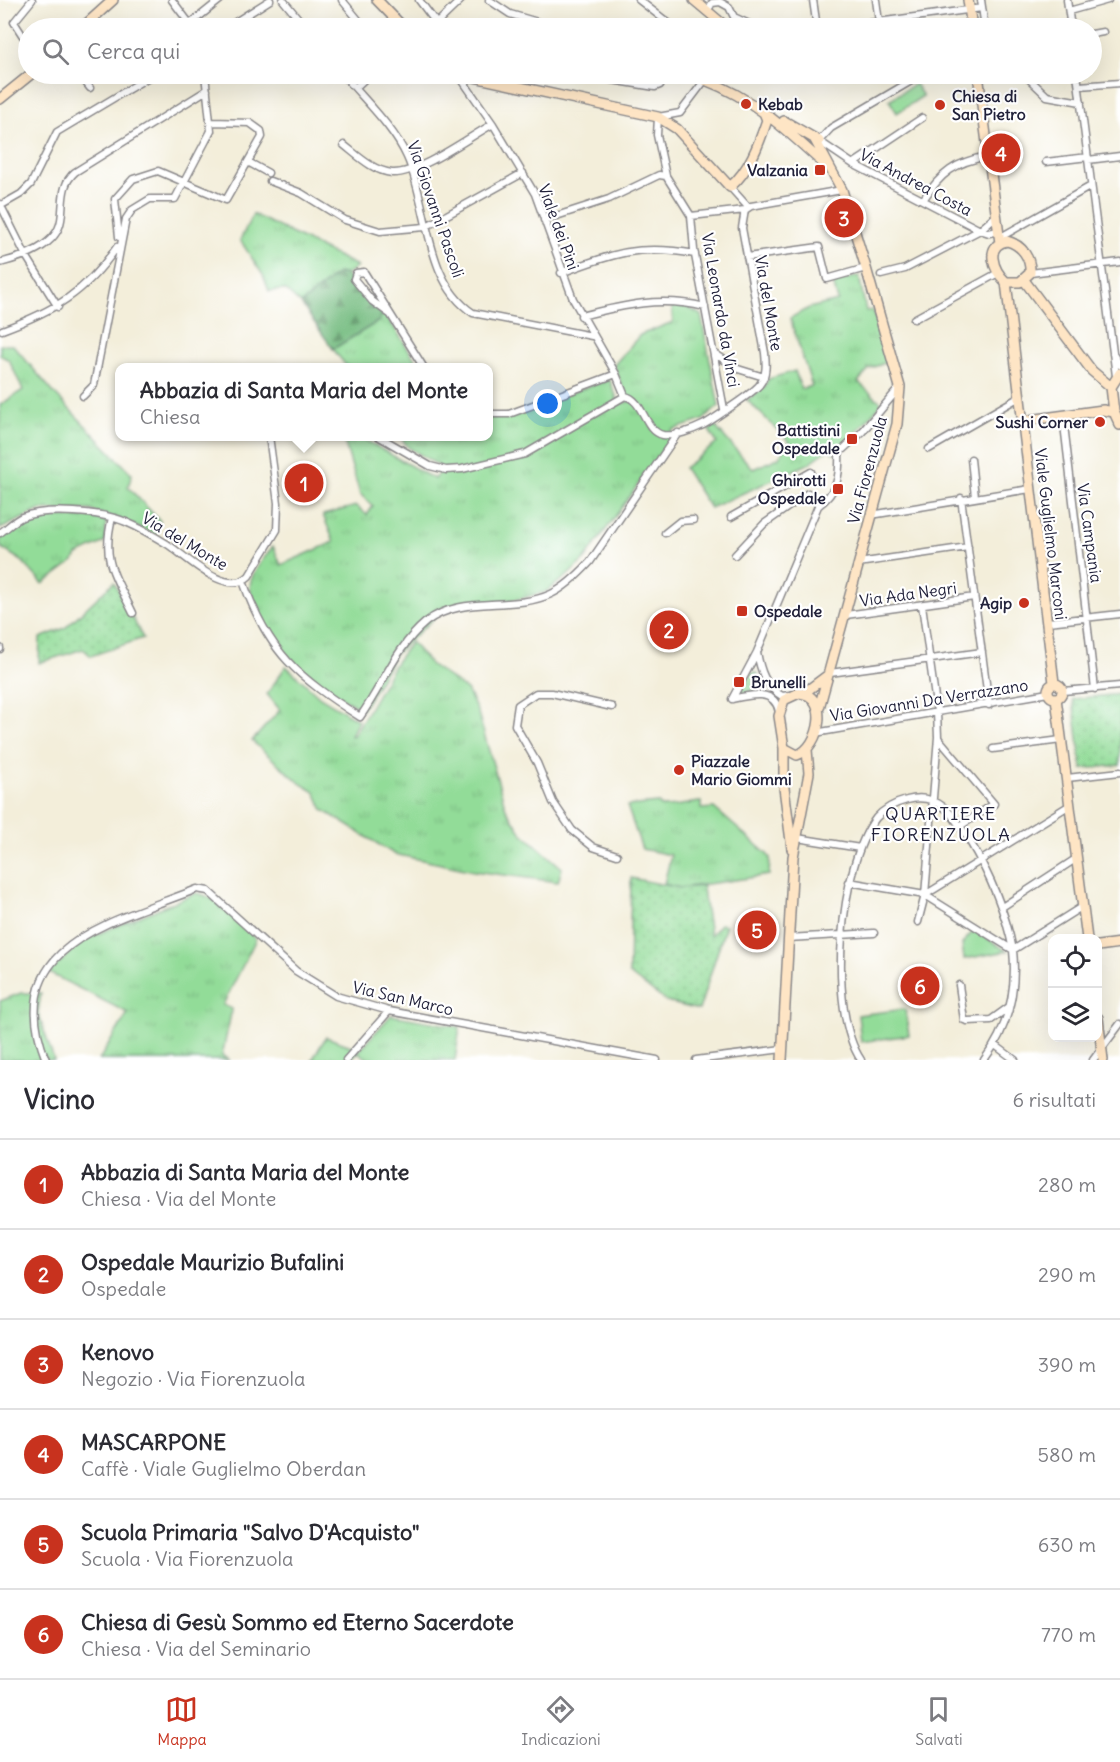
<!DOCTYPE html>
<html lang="it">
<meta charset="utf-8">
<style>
body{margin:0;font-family:Delius,sans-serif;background:#f2f2f3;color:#2b2b33}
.controls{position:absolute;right:18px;bottom:18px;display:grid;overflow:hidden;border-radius:12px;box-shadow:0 6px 24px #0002}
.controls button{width:54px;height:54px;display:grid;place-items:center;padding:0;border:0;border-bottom:2px solid #e1e1e2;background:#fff;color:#2b2b33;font:30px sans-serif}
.you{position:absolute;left:548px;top:404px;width:21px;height:21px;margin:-15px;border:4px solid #fff;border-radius:50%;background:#1a73e8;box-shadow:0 0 0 9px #1a73e833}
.badge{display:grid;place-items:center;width:39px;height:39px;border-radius:50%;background:#c8321e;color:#fff;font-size:20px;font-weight:700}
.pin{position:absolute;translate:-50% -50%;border:3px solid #fff;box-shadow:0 2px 6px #0006}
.popup{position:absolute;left:115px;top:363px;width:378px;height:78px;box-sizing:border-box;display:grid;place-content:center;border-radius:12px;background:#fff;filter:drop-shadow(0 2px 4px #0005);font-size:20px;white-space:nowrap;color:#7c7c81}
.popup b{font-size:22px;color:#2b2b33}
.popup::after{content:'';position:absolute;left:50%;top:100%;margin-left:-12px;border:12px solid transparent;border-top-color:#fff}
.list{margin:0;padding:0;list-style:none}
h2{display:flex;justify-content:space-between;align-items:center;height:78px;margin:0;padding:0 24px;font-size:26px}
h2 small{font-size:20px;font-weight:400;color:#7c7c81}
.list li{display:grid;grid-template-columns:39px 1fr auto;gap:18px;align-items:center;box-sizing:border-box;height:90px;padding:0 24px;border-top:2px solid #e1e1e2}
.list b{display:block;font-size:22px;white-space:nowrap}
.list p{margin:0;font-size:20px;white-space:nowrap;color:#7c7c81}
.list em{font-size:20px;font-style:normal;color:#7c7c81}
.icon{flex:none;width:33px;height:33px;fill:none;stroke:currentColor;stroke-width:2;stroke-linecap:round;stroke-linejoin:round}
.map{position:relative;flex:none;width:1120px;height:1060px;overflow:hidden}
.search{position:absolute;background:#fff;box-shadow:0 6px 24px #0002;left:18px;right:18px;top:18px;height:66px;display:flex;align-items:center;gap:15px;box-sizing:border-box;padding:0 21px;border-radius:33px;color:#7c7c81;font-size:22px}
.sheet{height:618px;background:#fff}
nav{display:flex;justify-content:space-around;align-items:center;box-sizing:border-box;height:84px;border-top:2px solid #e1e1e2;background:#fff;font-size:16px;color:#7c7c81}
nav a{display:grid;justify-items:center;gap:3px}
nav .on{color:#c8321e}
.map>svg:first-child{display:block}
.grass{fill:url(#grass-tufts);stroke:#5a7f6a;stroke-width:1.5}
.forest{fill:url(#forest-firs);stroke:#4c6f5e;stroke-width:1.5}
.park{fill:#92dc98;stroke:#5a7f6a;stroke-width:1.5}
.garden{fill:url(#garden-dots);stroke:#5a7f6a;stroke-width:1.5}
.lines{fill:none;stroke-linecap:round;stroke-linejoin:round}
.street-casing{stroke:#8a888a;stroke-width:9}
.secondary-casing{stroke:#8a888a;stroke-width:12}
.street{stroke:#fff;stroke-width:6}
.secondary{stroke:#fee5c5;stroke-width:9}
.poi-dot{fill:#c8321e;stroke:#fff;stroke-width:2}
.labels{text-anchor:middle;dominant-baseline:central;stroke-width:4.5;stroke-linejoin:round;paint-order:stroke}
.poi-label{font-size:16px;font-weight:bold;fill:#22223b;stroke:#fff;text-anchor:start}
.street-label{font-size:16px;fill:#22223b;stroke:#fff}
.neighbourhood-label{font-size:18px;letter-spacing:1.5px;fill:#22223b;stroke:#fff}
</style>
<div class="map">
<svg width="1120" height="1060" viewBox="0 0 1120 1060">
<defs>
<pattern id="grass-tufts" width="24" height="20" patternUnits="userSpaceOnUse" patternTransform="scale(1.5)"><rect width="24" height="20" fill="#92dc98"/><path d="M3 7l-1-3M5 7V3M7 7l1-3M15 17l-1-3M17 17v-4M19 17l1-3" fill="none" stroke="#7ebc84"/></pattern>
<pattern id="forest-firs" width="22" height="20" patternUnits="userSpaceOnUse" patternTransform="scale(1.5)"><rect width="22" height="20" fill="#75bc80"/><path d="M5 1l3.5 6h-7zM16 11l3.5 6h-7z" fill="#60986a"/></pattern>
<pattern id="garden-dots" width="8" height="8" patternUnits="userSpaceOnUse" patternTransform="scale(1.5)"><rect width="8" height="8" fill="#92dc98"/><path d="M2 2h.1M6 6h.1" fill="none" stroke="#7ebc84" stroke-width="1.8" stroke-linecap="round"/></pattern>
</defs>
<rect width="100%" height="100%" fill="#fff"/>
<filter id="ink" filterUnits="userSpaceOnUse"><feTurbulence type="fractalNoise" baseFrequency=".0167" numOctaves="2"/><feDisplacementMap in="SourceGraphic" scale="12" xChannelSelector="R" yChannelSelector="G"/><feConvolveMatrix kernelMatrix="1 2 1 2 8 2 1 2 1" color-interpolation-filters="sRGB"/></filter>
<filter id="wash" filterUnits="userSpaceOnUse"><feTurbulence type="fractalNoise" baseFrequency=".008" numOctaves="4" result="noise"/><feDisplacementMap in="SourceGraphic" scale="24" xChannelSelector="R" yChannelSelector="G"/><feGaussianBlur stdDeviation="1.35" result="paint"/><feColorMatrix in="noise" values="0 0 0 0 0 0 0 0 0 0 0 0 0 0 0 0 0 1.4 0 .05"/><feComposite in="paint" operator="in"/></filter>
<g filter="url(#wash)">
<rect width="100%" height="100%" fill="#f3eeda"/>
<path class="grass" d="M 253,214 L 357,266 L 346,275 L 338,273 L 301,304 L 285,290 L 269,291 L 263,275 L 240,240 Z
M 859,276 L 866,311 L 873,310 L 890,361 L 869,369 L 858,382 L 882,403 L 853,436 L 833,453 L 829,449 L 808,464 L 710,508 L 684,468 L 717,443 L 709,430 L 714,425 L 753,469 L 778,458 L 790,442 L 747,400 L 765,387 L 768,379 L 795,371 L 801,389 L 812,386 L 790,318 L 809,308 L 838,301 L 833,282 Z
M 672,306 L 687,307 L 701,315 L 719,406 L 703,420 L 672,430 L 672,437 L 585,559 L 566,577 L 545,592 L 519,599 L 444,609 L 396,653 L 362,710 C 316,682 278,660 257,608 C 254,600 248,590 251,581 C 254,569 266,556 273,546 L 281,565 L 334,542 L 323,515 L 356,506 L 367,515 L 373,506 L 360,494 L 343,437 L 360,437 L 434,479 L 439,473 L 438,465 L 409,448 L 400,437 L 488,436 L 489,417 L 510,415 L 609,379 L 619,403 L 628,402 L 614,365 L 640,335 L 673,322 Z
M 382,314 L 388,318 L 420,367 L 347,367 L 333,349 L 379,321 Z
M 0,345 L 13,345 L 54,393 L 132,474 L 128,487 L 160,521 L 157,534 L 90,510 L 40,510 L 0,529 L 0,405 L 23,390 L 9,360 L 0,355 Z
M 59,517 L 91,517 L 106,521 L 105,542 L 77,555 L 74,561 L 43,584 L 22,561 L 0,547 L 1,536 L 25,521 Z
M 411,642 L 431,665 L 467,690 L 478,713 L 506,809 L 521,832 L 562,868 L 558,882 L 474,871 L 394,854 L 323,810 L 315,792 L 301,784 L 252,741 L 280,710 L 267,694 L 286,666 L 320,697 L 358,720 L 351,736 L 354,735 L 396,662 Z
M 752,672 L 757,673 L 765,688 L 740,693 Z
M 701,802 L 701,809 L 714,808 L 767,854 L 770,858 L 769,875 L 680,888 L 664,884 L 671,855 L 642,849 L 627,806 L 658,803 L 662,807 C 675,807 688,803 701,802 Z
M 196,893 C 220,897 239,923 256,939 L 223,1005 L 232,1009 L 222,1056 L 230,1060 L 99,1060 L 128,1013 L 49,973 L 83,940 Z
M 21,993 L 41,993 L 38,1013 L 54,1060 L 0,1060 L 0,1001 Z
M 391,1015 L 460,1027 L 455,1060 L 369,1060 L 358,1052 L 350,1060 L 312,1060 L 326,1037 L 354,1047 L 358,1052 Z"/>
<path class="forest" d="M 338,273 L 346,275 L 382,314 L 379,321 L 333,349 L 301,304 Z"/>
<path class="park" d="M 915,84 L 923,96 L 897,113 L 889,100 Z
M 974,930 L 1007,951 L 964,959 L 962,944 Z
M 905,1009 L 909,1035 L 861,1042 L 858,1015 Z"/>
<path class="garden" d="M 114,582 L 143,638 L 91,656 L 83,649 L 39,663 L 40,638 L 65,628 Z
M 1120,694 L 1120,765 L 1082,769 L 1073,699 Z
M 631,878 L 680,888 L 703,886 C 704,903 708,918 710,936 L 720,924 L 726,925 L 699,1010 L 667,1002 L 629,974 Z"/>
</g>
<g filter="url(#ink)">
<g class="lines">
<g class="street-casing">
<path id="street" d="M 172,0 L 193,28
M 283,0 L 306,28
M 342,0 L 365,28
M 419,0 L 440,28
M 489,0 L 510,14 L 558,28
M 639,0 L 675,28
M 813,0 L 817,28
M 876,0 L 879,22
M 981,0 L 985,28
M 1067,0 L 1071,28
M 720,2 L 729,7 L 734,17 L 758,28
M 708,10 L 712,3 L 720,2
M 1069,11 L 1108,0
M 190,24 L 220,0
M 436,24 L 461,0
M 226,28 L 270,0
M 833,28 L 982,8
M 1092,34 L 1103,32
M 28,44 L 14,22 L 32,0
M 79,74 L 90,88
M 343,74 C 364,100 393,126 407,157 C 429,205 424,281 473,313 L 592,336
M 458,74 L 493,124 L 535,194 L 573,299 L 616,374 L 625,396
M 575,74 L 655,87 L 660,85 L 667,74
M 923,74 L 831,128 L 819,141 L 853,164 L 980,230 L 989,233 L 998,231
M 1024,74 L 1047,96 L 1081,102
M 1077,74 L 1116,376
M 1079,86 L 1120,83
M 355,88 L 370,74
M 344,145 C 358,156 373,171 392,173 C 418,175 469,137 493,124
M 1088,160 L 1120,156
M 248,162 L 268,173
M 1046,162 L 1088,157
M 853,164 L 922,118
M 989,167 L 1004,165
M 666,176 L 657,135 L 658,117 L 680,113 L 705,80 L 692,74
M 270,181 L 301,193 L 345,220 L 380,231 L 425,227 L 523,173
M 730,187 L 748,207
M 923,200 C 941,173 955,162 988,156
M 0,204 L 25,254 L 58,307
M 0,206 L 21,194 L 31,184 L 57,132 L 154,74
M 691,216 L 745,210
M 544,220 L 609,199 L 659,175 L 666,176 L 691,216 L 694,250 L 724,409
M 119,237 L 115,199 L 133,179 L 158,171 L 226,200 L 262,137 L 261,131 L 250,123 L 212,122
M 999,238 L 1091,186
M 747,257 L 819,247 L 827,279 L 866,268
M 0,263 C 23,257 57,246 61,220 C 64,202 60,185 75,172 L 207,90
M 561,273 C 613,253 640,244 695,254
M 1030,273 L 1120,262
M 881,275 L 905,269 L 980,230 L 996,216
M 390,314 L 372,301 L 354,279 L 356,273 L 364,272 L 424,368
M 581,316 C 624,305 661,296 705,307
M 914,319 L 998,273
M 2,330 C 54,311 85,293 117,247
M 714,353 L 738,369 L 764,377
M 1113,354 L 1120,365
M 83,396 L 94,385 L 126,219 L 132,210 L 150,199 L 175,199 L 211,131 L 205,74
M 488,414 L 509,414 L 616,374
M 1063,416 L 1095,689
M 378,436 L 430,466 L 446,470 L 462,469 L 525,454 L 625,396 C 644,400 644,431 663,435 C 674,437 693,430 703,425 C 711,421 757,390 760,384 C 767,375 766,363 765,353 L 742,228 L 745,210 L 751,206 L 842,190
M 929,449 L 1018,398
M 971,459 L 975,497
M 961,498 L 989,705
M 871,515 L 1030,489
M 731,517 L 811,472
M 112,518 C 101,561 115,576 133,613
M 0,533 C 7,528 15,520 22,517 C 47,507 102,512 126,522 C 140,528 154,536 167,544 C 186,556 226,598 249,576 L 277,530 L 278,503 L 269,436
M 665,533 L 680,521 L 693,520
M 735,555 L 764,524 L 808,493
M 858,563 L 968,547
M 243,581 C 268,653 298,677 360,717 C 383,685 395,648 426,622 C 461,594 512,612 551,594 C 566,587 579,574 590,562 L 678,433
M 846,615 L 974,597
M 1048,622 L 1120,614
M 0,648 L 0,649
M 757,652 C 760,669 765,687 782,696 L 790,695
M 830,673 L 982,652
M 1063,691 L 1120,686
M 732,699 L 757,652 L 818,506 C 838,491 840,476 839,453 L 862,432 L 900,387
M 732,699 C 749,695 775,688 779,712
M 612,707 L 552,693 L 536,693 L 518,705 L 515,725 L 537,763 L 553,802 L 572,830 L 593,847 L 617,855
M 815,733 L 1048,693
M 938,738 L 994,804 L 960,826
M 993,749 L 1061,740
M 1067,778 L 1120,772
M 797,838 L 860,848
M 849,882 L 925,895 L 1013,950 C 1017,990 1009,1027 984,1060
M 925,895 L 1070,805
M 1002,907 L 1077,858
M 918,922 L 925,895 L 938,737 L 937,712 L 922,605
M 788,938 L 874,933
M 959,985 L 964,1020 L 967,1021 L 991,1020 L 1009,1007
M 995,1045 L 1015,1060
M 46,1060 C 0,943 115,922 197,889 L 208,891 L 296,971 L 336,996 L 389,1011 L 657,1060
M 346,1060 L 389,1011
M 696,1060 L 782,1049
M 861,1060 C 827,1010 839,866 876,818 C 884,809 895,803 907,800 C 939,791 954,816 969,840 C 990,875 1005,909 1013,950 L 1083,906
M 1093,1060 L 1120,1024"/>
</g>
<g class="secondary-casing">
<path id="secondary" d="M 377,0 L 404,28
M 694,0 L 725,26 L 724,28
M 968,0 L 972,28
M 82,28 L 113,0
M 460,74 L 658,117 L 677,129 L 730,187 C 749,171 759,144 767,120 L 763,110
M 707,74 L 705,80 C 753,98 787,130 825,165
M 978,74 L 1000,243
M 0,99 L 31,74
M 784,121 L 819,141
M 814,138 L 842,190 L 866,268 L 900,387 L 897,424 L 819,708
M 1007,241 C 1022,245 1031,258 1030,273 L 1020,282 L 1006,282 C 993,270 984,245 1007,241 Z
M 1024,280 L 1092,371 L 1111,387
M 1006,282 L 1054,683
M 1120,373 L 1111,387 L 1114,412 L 1120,425
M 1022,421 L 1103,410 L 1114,412
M1048 691a7 7 0 1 1 14 0a7 7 0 1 1-14 0Z
M 799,693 C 831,695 820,748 797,755 L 784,748 L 779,716 L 784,700 Z
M 804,693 L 828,675
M 1056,698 L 1087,939
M 784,748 L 784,788 L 792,849
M 1098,946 L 1120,943
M 1098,1018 L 1103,1060
M 782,1060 L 793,857 L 809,773 L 807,750"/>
</g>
<use href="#street" class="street"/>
<use href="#secondary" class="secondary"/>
</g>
</g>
<g class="poi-dot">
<circle cx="746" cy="104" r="6"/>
<circle cx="940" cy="105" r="6"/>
<rect x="814" y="164" width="12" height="12" rx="3"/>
<circle cx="1100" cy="422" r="6"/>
<rect x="846" y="433" width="12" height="12" rx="3"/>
<rect x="832" y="483" width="12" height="12" rx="3"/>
<circle cx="1024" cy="603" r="6"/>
<rect x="736" y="605" width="12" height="12" rx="3"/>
<rect x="733" y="676" width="12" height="12" rx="3"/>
<circle cx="679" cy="770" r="6"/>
</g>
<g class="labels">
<g class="poi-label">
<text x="952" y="96">Chiesa di<tspan x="952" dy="18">San Pietro</tspan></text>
<text x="758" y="104">Kebab</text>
<text x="808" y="170" text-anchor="end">Valzania</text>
<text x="1088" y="422" text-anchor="end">Sushi Corner</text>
<text x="840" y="430" text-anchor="end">Battistini<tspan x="840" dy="18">Ospedale</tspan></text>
<text x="826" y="480" text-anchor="end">Ghirotti<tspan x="826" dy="18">Ospedale</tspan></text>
<text x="1012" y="603" text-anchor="end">Agip</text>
<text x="754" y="611">Ospedale</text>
<text x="751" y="682">Brunelli</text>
<text x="691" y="761">Piazzale<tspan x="691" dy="18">Mario Giommi</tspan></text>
</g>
<g class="street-label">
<text transform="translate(916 182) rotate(28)">Via Andrea Costa</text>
<text transform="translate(436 209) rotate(71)">Via Giovanni Pascoli</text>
<text transform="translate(559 227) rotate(70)">Viale dei Pini</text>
<text transform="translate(769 303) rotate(80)">Via del Monte</text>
<text transform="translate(721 310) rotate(80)">Via Leonardo da Vinci</text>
<text transform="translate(867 470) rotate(-75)">Via Fiorenzuola</text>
<text transform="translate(1090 533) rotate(82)">Via Campania</text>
<text transform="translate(1051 534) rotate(83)">Viale Guglielmo Marconi</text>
<text transform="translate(185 541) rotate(31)">Via del Monte</text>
<text transform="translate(908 594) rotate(-8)">Via Ada Negri</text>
<text transform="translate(929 700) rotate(-9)">Via Giovanni Da Verrazzano</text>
<text transform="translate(403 998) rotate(13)">Via San Marco</text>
</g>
<g class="neighbourhood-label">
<text x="941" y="813">QUARTIERE<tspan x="941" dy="21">FIORENZUOLA</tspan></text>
</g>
</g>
</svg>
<div class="controls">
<button><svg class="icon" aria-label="locate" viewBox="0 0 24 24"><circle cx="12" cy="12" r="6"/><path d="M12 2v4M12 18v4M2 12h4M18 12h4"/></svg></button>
<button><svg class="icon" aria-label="layers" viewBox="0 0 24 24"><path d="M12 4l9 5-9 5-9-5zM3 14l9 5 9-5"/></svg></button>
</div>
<div class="you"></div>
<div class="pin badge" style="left:304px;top:483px">1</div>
<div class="popup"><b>Abbazia di Santa Maria del Monte</b>Chiesa</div>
<div class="pin badge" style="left:669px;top:630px">2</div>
<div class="pin badge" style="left:844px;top:218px">3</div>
<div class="pin badge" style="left:1001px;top:153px">4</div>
<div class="pin badge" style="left:757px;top:930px">5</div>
<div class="pin badge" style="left:920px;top:986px">6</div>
<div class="search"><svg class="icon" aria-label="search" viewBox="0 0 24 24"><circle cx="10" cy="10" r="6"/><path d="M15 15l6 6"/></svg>Cerca qui</div>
</div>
<section class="sheet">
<h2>Vicino<small>6 risultati</small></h2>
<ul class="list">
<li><span class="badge">1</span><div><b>Abbazia di Santa Maria del Monte</b><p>Chiesa · Via del Monte</p></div><em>280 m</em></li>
<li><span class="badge">2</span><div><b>Ospedale Maurizio Bufalini</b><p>Ospedale</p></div><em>290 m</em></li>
<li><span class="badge">3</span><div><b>Kenovo</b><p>Negozio · Via Fiorenzuola</p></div><em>390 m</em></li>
<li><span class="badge">4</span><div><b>MASCARPONE</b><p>Caffè · Viale Guglielmo Oberdan</p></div><em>580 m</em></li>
<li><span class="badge">5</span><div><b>Scuola Primaria &quot;Salvo D'Acquisto&quot;</b><p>Scuola · Via Fiorenzuola</p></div><em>630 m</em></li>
<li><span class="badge">6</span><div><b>Chiesa di Gesù Sommo ed Eterno Sacerdote</b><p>Chiesa · Via del Seminario</p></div><em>770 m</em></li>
</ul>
</section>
<nav>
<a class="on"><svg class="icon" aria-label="map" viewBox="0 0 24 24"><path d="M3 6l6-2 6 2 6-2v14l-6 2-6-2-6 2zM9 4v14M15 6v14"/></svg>Mappa</a>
<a><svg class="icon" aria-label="directions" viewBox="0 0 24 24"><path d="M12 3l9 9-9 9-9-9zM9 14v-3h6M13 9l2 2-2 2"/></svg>Indicazioni</a>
<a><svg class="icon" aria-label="saved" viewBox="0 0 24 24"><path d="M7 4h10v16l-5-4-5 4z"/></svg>Salvati</a>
</nav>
